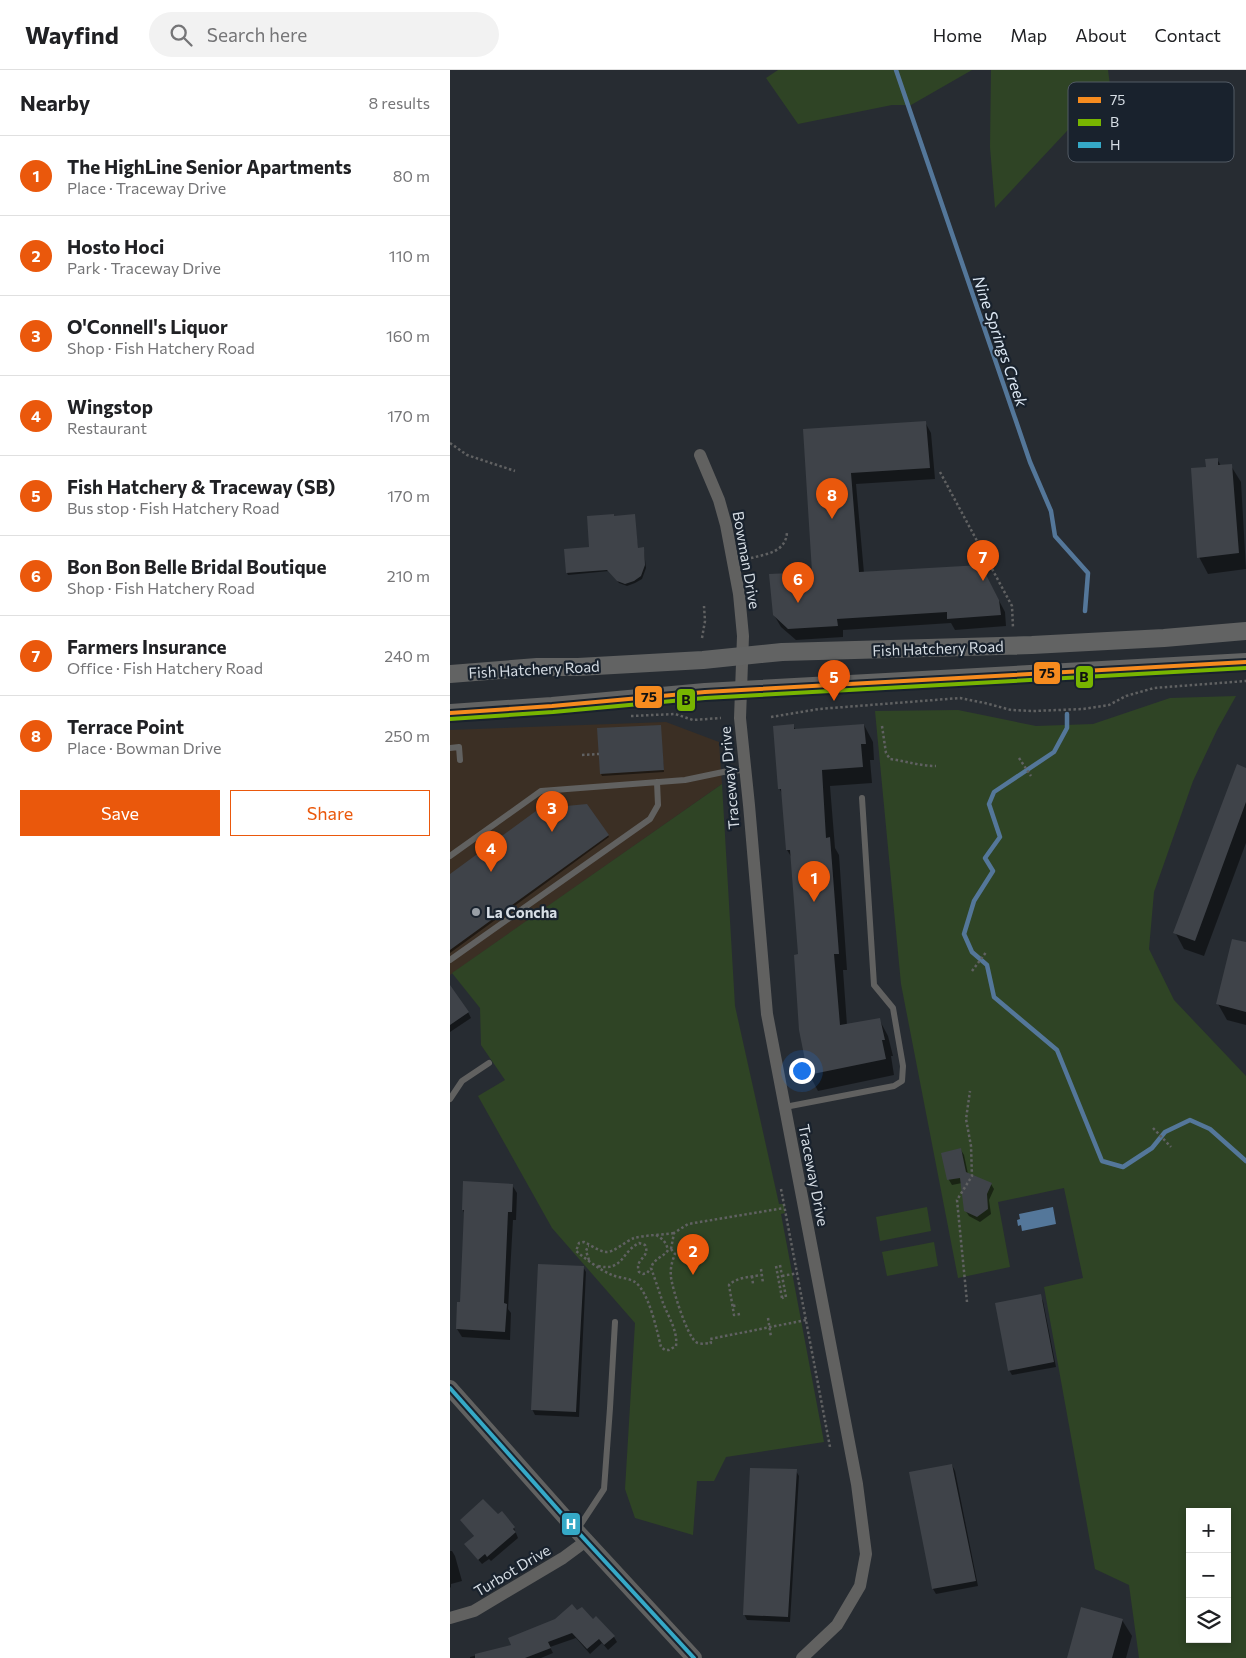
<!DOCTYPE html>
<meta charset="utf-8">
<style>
body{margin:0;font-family:Commissioner,sans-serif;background:#f2f2f2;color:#202124}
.controls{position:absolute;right:15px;bottom:15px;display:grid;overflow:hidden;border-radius:0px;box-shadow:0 2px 8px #0003}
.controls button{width:45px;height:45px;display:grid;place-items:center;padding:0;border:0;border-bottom:1px solid #e0e0e0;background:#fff;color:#202124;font:25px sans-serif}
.you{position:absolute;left:351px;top:1000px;width:18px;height:18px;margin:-12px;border:4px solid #fff;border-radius:50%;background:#1a73e8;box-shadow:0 0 0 8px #1a73e833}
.badge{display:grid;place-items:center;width:32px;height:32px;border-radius:50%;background:#ea580c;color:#fff;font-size:16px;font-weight:700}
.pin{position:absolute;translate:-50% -41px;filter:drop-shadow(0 1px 2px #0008)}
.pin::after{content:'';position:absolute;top:26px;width:18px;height:15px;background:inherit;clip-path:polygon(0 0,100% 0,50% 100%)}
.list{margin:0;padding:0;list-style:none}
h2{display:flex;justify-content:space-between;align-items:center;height:65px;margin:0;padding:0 20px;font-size:21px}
h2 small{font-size:16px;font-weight:400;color:#757577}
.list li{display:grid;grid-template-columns:32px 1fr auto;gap:15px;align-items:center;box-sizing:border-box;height:80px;padding:0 20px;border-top:1px solid #e0e0e0}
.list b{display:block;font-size:19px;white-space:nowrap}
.list p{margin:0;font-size:16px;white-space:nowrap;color:#757577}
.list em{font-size:16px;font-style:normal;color:#757577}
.actions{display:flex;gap:10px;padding:15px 20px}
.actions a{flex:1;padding:11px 0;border:1px solid #ea580c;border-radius:0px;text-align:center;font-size:18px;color:#ea580c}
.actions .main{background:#ea580c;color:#fff}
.icon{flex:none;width:28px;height:28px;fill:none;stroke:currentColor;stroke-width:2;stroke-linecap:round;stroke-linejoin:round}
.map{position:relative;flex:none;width:796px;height:1588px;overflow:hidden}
header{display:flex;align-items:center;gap:30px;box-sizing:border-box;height:70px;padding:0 25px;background:#fff;border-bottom:1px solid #e0e0e0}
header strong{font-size:24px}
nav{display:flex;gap:28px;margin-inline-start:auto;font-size:18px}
.search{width:350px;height:45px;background:#f2f2f2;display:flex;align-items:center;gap:12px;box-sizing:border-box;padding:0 18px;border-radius:28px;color:#757577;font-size:19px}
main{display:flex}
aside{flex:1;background:#fff}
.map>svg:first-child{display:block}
.commercial{fill:#3b2f24}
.green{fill:#2f4425;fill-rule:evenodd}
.water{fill:#54779a}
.shadow{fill:#0007}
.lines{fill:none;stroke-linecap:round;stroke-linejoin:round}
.stream{stroke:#54779a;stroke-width:4.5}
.building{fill:#3f4349}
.path{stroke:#606162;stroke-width:2.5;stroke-dasharray:2.5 2.5;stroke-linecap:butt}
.service{stroke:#616160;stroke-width:6}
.minor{stroke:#616160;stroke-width:12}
.tertiary{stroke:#616160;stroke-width:16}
.secondary{stroke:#626363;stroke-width:18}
.bus-1-casing{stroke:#19222d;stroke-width:8}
.bus-2-casing{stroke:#19222d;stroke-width:8}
.bus-3-casing{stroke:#19222d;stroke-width:8}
.bus-1{stroke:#f68b1f;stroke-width:4}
.bus-2{stroke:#78b500;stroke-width:4}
.bus-3{stroke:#35a9c7;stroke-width:4}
.poi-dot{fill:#999fa6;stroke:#19222d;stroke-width:2}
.labels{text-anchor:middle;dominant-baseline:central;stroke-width:4.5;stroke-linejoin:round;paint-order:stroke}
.street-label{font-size:15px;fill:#d6dde4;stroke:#19222d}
.poi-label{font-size:15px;font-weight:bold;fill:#d6dde4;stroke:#19222d;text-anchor:start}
.water-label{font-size:16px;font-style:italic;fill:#dbe6f2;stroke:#19222d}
.key{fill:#19222d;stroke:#525a64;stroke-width:1}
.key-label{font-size:14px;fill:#d6dde4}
.line-badge{stroke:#19222d;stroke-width:2}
.badge-label{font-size:14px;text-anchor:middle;font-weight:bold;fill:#fff}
.pale-badge-label{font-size:14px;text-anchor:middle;font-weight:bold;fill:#111}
</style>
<header>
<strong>Wayfind</strong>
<div class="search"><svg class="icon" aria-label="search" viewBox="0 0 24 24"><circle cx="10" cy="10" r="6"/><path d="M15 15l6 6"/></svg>Search here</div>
<nav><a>Home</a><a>Map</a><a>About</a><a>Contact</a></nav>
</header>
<main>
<aside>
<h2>Nearby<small>8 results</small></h2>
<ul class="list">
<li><span class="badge">1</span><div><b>The HighLine Senior Apartments</b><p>Place · Traceway Drive</p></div><em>80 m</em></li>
<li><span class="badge">2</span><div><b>Hosto Hoci</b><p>Park · Traceway Drive</p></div><em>110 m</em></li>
<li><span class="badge">3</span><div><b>O'Connell's Liquor</b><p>Shop · Fish Hatchery Road</p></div><em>160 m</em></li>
<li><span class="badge">4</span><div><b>Wingstop</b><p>Restaurant</p></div><em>170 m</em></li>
<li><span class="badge">5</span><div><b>Fish Hatchery &amp; Traceway (SB)</b><p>Bus stop · Fish Hatchery Road</p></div><em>170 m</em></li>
<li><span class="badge">6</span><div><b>Bon Bon Belle Bridal Boutique</b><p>Shop · Fish Hatchery Road</p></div><em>210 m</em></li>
<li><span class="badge">7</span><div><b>Farmers Insurance</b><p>Office · Fish Hatchery Road</p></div><em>240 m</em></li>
<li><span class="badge">8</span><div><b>Terrace Point</b><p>Place · Bowman Drive</p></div><em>250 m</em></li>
</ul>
<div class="actions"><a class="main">Save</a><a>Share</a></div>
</aside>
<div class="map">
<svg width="796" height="1588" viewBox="0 0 796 1588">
<rect width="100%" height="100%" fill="#272c32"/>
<path class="commercial" d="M 216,652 L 269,672 L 272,714 L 0,905 L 0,660 Z"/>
<path class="green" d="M 328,0 L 522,0 L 461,35 L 442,35 L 348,54 L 316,8 Z
M 541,0 L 658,0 L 660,15 L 545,138 L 540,77 Z
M 786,626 L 767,660 L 743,711 L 704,822 L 699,879 L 724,930 L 796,1006 L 796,1588 L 689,1588 L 679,1515 L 645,1499 L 594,1217 L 633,1208 L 614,1118 L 548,1132 L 560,1197 L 508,1208 L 451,914 L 425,641 L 508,640 L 586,656 L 643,654 L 720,628 ZM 740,1442 L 777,1442 L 777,1569 L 740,1569 Z
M 272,714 L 285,936 L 329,1134 L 334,1134 L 335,1143 L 331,1144 L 374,1372 L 276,1387 L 264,1411 L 247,1411 L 243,1465 L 185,1448 L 175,1419 L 185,1253 L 102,1158 L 28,1026 L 55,1010 L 31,975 L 30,938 L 2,903 Z
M 477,1137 L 481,1161 L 430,1171 L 426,1147 Z
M 484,1172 L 488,1196 L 437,1206 L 432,1182 Z"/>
<path class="water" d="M 603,1137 L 606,1154 L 572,1161 L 571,1155 L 568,1156 L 567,1150 L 570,1149 L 569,1144 Z"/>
<path class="shadow" d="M 475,352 L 481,363 L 485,409 L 406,414 L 414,503 L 537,508 L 555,542 L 556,556 L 505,560 L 501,553 L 393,560 L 393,567 L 346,570 L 331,557 L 324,545 L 363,503 L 355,360 Z
M 767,389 L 771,396 L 781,396 L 791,412 L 796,499 L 758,504 L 749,487 L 757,398 Z
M 184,445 L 188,479 L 193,478 L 194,481 L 196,498 L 192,509 L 185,513 L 177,516 L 169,513 L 159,501 L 118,505 L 117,503 L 141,478 L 165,447 Z
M 414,655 L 423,672 L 424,690 L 420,690 L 422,713 L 380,716 L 385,778 L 389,785 L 397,900 L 393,900 L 397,955 L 429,949 L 438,966 L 443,986 L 441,986 L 444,1005 L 368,1021 L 359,1004 L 342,788 L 337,780 L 333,725 L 329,718 L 343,656 L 346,660 Z
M 210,656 L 214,702 L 152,706 L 151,704 Z
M 796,699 L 796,773 L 754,886 L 734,879 L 725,862 Z
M 105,738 L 158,765 L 159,767 L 0,883 L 0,805 Z
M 796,873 L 796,955 L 777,950 L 768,934 Z
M 0,929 L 18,942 L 21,948 L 0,962 Z
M 511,1080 L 514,1085 L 518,1104 L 541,1114 L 544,1119 L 539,1130 L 541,1144 L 530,1152 L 519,1146 L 515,1140 L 512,1113 L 502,1115 L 499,1110 L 493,1084 Z
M 62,1115 L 67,1123 L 66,1150 L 63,1150 L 58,1239 L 61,1243 L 60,1270 L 12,1267 L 7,1259 L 11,1233 L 15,1145 L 13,1140 Z
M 133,1197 L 136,1202 L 129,1347 L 85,1345 L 82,1339 Z
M 590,1226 L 593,1231 L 606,1297 L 562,1305 L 559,1300 Z
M 502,1395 L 505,1401 L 528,1516 L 486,1524 L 483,1519 Z
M 346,1401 L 349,1406 L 340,1552 L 297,1550 L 294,1544 Z
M 52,1443 L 64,1458 L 68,1468 L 41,1491 L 39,1489 L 32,1494 L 19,1479 L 25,1467 L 11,1450 L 48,1446 Z
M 0,1481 L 2,1481 L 5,1486 L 12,1511 L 1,1514 L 1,1517 L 0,1518 Z
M 127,1542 L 143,1550 L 164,1567 L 167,1572 L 158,1580 L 152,1573 L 140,1584 L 126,1568 L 100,1577 L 103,1583 L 91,1588 L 20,1588 L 20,1587 L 62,1576 Z
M 672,1550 L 682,1566 L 676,1588 L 619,1588 Z"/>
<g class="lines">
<path class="stream" d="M 446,0 L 580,392 L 601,441 L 605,466 L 638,503 L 635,541
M 617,644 L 617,658 L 604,682 L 544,722 L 539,734 L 550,767 L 535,788 L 543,801 L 524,831 L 514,864 L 522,882 L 537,895 L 544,927 L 607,980 L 652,1091 L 673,1097 L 702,1078 L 715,1062 L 740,1050 L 760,1059 L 796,1091"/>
</g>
<path class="building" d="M 476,351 L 480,398 L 401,403 L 409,502 L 531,495 L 549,530 L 551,545 L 497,549 L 497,542 L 387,549 L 388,556 L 338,559 L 323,545 L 319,504 L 362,502 L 353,359 Z
M 768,388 L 768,395 L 782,394 L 789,483 L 747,488 L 741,398 L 756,397 L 755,389 Z
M 164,444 L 164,446 L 185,444 L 188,478 L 194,477 L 195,495 L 191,506 L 184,511 L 175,514 L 167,511 L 157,500 L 116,503 L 114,479 L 139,477 L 137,446 Z
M 344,654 L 344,659 L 414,654 L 416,674 L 411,674 L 413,697 L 372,700 L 376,768 L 380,767 L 389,884 L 384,884 L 390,955 L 430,948 L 435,970 L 432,970 L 436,989 L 358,1005 L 349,960 L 344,885 L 348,884 L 340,780 L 336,780 L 331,719 L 328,719 L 323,656 Z
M 211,655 L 214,700 L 150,704 L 147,658 Z
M 787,694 L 796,698 L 796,732 L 745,871 L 723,863 Z
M 101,730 L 106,737 L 137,734 L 159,765 L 0,880 L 0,804 Z
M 782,869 L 796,872 L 796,942 L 766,934 Z
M 0,915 L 19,942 L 0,955 Z
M 511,1078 L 516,1102 L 542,1113 L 537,1124 L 538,1139 L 527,1147 L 514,1141 L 510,1108 L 497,1110 L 491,1083 Z
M 13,1111 L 63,1114 L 62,1142 L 58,1142 L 54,1233 L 57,1234 L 55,1262 L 6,1259 L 7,1232 L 10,1232 L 14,1140 L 12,1140 Z
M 88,1194 L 134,1196 L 126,1342 L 81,1340 Z
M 591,1224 L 604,1292 L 558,1301 L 545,1233 Z
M 502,1394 L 526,1511 L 482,1519 L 459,1402 Z
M 300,1398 L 347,1399 L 338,1547 L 293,1545 Z
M 33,1429 L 48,1444 L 52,1441 L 65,1457 L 63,1459 L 66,1462 L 37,1487 L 35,1484 L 28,1490 L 14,1474 L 24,1466 L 10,1450 Z
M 122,1534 L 127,1540 L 132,1537 L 143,1549 L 146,1546 L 165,1566 L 154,1575 L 149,1569 L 137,1579 L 122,1563 L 98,1572 L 101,1578 L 75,1588 L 25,1588 L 25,1584 L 61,1575 L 58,1568 L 105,1549 Z
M 631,1537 L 673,1549 L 662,1588 L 617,1588 Z"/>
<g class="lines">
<path class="path" d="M 0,373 L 17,385 L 65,401
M 490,402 L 562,536 L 563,558
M 301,488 C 317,484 336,482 337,462
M 252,568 L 255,551 L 254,536
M 181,646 L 225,644 L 243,650 L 271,648
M 321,647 L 369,639 L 510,628 L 535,633 L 561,640 L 583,641 L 633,639 L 659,635 L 676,626 L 704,618 L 796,611
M 432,656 L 436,683 L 440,689 C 456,691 470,696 486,696
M 132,685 L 149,684
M 569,688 L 581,706
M 522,901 L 537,881
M 703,1058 L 721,1077
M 331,1119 L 380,1377
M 206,1165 C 213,1169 216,1172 218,1180 C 214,1187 204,1188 201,1198 C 205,1209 209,1221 213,1233 C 218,1246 228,1261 226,1276 L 219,1280 L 215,1280 L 211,1277 C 207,1261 199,1222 185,1212 C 179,1208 169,1208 162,1205 C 150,1200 137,1190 126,1181 L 129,1173 L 134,1172 C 141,1175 148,1181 156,1182 C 163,1183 176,1171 184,1168 C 196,1165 211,1165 224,1163
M 221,1179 L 225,1184 C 222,1191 220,1199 221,1207 C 222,1218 237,1266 246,1272 C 250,1275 256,1273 261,1273 L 260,1269 L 356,1250
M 221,1179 L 224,1163 L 238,1154 L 334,1138
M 139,1190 L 136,1181 L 138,1176 L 139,1176
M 330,1195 L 336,1227 L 332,1228
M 148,1196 C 173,1202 172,1181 189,1173 L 195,1175 C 201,1188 184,1188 189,1202 L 193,1204 L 197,1203 L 201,1198
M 326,1196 L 332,1228
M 311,1199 L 313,1213
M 302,1206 L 303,1214
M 332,1206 L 348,1203
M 517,1232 L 507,1130 L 522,1106 L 521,1076 L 516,1049 L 520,1021
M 283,1236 L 288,1235
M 290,1244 L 284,1245 L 279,1215 C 287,1207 300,1207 312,1205
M 318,1248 L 321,1267"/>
<path class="service" d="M 0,678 L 9,677 L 10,690
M 0,786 L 91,721 L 235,710 L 278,701 L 295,700
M 0,890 L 200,749 L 208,735 L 207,712
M 0,1029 L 12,1011 L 39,993
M 335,1037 L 444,1016 L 452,1011 L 453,996 L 443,938 L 424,915 L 412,728
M 127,1460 L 154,1419 L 160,1338 L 165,1252"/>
<path class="minor" d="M 250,385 L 269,430 L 276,455 L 289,524 L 293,566 L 290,648 L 299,735 L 317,944 L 407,1414 L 416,1484 L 410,1516 L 387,1555 L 352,1588
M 0,1548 L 24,1541 L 113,1488 L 136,1471"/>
<path class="tertiary" d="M 0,1318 L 127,1461 L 244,1588"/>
<path class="secondary" d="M 0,604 L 87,597 L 128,597 L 253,590 L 332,582 L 582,575 L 714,568 L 796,561
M 0,643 L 102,636 L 255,622 L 796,592"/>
<g class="bus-1-casing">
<path id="bus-1" d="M 0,643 L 102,636 L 255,622 L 796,592"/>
</g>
<g class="bus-2-casing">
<path id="bus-2" d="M 0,649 L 103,642 L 255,628 L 796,598"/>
</g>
<g class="bus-3-casing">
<path id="bus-3" d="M 0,1318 L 127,1461 L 244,1588"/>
</g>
<use href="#bus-1" class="bus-1"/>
<use href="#bus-2" class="bus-2"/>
<use href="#bus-3" class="bus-3"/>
</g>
<circle class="poi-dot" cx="26" cy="842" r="5"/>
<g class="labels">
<g class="street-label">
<text transform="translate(297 490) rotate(80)">Bowman Drive</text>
<text transform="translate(488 578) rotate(-2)">Fish Hatchery Road</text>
<text transform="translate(84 599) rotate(-3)">Fish Hatchery Road</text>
<text transform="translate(279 708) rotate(-95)">Traceway Drive</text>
<text transform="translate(364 1105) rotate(79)">Traceway Drive</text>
<text transform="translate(62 1500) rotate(-31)">Turbot Drive</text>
</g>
<g class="poi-label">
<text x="36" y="842">La Concha</text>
</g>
<g class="water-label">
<text transform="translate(551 271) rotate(71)">Nine Springs Creek</text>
</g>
</g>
<rect x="618" y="12" width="166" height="80" rx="8" class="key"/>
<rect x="628" y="27" width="23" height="6" fill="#f68b1f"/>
<rect x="628" y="49" width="23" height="7" fill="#78b500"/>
<rect x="628" y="72" width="23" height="6" fill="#35a9c7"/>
<g class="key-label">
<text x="660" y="35">75</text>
<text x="660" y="57">B</text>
<text x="660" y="80">H</text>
</g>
<g class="line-badge">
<rect x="583" y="591" width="28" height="24" rx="5" fill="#f68b1f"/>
<rect x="625" y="595" width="19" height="24" rx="5" fill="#78b500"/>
<rect x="184" y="615" width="29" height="24" rx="5" fill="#f68b1f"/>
<rect x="226" y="618" width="20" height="24" rx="5" fill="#78b500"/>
<rect x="111" y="1442" width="20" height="24" rx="5" fill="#35a9c7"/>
</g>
<g class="badge-label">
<text x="121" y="1459">H</text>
</g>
<g class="pale-badge-label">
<text x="597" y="608">75</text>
<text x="634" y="612">B</text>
<text x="199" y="632">75</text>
<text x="236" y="635">B</text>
</g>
</svg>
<div class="controls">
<button>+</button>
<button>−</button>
<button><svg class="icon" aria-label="layers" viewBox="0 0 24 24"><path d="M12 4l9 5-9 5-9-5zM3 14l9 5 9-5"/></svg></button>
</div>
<div class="you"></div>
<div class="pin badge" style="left:364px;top:832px">1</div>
<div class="pin badge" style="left:243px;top:1205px">2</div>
<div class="pin badge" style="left:102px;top:762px">3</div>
<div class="pin badge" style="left:41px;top:802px">4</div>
<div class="pin badge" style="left:384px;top:631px">5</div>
<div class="pin badge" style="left:348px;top:533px">6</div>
<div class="pin badge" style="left:533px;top:511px">7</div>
<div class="pin badge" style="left:382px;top:449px">8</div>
</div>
</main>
